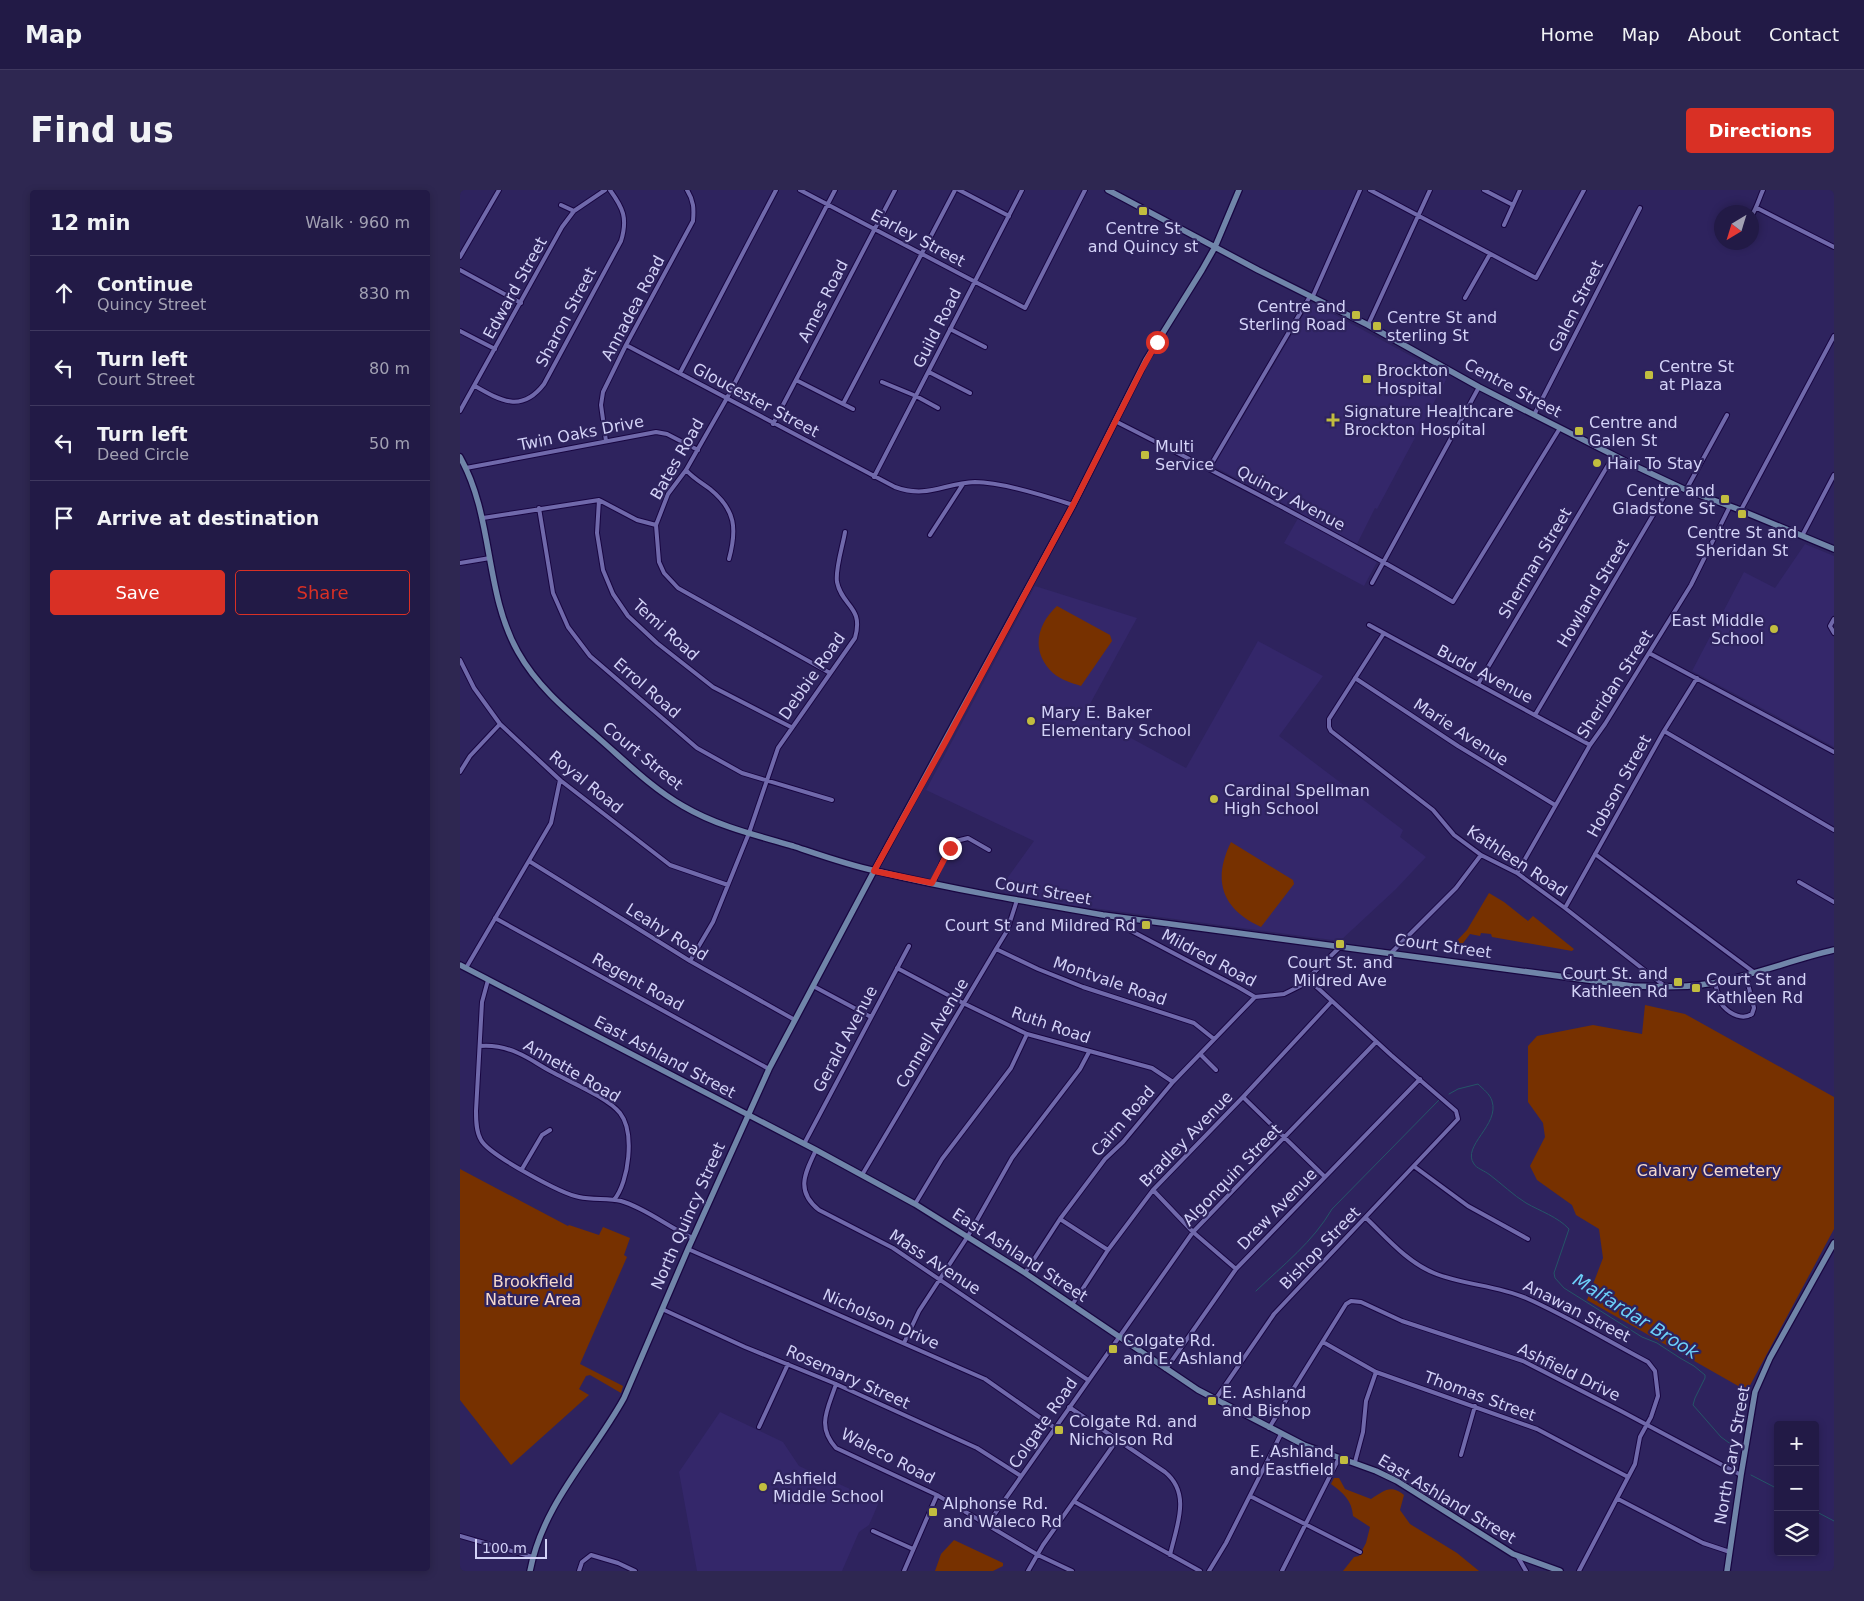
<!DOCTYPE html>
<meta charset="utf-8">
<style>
body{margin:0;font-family:"DejaVu Sans",sans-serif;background:#2e2751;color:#f1f3f6}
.controls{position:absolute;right:15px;bottom:15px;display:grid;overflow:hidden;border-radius:5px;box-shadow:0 2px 8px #0003}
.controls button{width:45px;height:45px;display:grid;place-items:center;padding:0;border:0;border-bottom:1px solid #3f385f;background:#221a46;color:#f1f3f6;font:25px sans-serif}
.compass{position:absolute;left:1254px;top:15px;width:45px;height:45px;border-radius:50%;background:#221a46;box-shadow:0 2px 8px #0003;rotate:218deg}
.scale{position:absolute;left:15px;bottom:12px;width:72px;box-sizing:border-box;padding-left:5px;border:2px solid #d3d2f7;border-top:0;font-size:14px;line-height:18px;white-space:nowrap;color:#d3d2f7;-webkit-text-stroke:4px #2e235e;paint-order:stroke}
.stop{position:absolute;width:15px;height:15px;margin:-11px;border:4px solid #d93025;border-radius:50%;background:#fff}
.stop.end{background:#d93025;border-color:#fff;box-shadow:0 1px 5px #0008}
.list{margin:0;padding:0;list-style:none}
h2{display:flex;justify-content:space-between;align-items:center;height:65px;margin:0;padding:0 20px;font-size:21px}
h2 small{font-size:16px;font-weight:400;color:#a2a1b3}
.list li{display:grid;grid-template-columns:32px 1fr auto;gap:15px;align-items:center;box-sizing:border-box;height:75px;padding:0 20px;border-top:1px solid #3f385f}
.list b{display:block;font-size:19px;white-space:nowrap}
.list p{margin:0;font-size:16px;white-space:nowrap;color:#a2a1b3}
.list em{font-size:16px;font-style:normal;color:#a2a1b3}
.actions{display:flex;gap:10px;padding:15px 20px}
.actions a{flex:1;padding:11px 0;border:1px solid #d93025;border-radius:5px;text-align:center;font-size:18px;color:#d93025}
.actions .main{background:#d93025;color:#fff}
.icon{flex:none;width:28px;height:28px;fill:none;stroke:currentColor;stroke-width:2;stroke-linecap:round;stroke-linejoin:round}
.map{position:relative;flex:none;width:1374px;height:1381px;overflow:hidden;border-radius:5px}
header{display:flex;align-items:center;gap:30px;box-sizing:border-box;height:70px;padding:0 25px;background:#221a46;border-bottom:1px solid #3f385f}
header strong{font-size:24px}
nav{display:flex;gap:28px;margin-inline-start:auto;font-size:18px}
.intro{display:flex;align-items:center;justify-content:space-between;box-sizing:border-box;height:120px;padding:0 30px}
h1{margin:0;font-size:35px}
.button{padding:12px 22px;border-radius:5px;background:#d93025;color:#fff;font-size:18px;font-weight:700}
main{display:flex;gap:30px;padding:0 30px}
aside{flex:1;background:#221a46;border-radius:5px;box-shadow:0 2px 8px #0003}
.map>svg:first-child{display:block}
.built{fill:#34276a}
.green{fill:#773100}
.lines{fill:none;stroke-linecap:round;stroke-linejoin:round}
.stream{stroke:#255568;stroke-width:1}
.street-casing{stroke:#180641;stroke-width:6}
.secondary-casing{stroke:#180641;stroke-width:8}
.street{stroke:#7069ab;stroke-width:4}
.secondary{stroke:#7085a9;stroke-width:5.5}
.route{stroke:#d93025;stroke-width:6}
.poi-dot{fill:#c2bd3f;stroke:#2e235e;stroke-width:2}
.labels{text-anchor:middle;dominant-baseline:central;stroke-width:4.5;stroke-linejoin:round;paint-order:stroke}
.poi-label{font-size:16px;fill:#d3d2f7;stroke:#2e235e;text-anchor:start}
.street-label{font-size:16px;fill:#d3d2f7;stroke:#2e235e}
.park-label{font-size:16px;fill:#f5d9cc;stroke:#2e235e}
.water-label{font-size:18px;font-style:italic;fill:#6cd0f9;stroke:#2e235e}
</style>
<header>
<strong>Map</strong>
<nav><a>Home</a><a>Map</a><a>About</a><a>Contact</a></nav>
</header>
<div class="intro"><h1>Find us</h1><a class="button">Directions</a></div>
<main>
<aside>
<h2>12 min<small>Walk · 960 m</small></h2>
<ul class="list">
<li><svg class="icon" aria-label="ahead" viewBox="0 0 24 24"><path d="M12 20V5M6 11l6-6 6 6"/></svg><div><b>Continue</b><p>Quincy Street</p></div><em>830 m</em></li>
<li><svg class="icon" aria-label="left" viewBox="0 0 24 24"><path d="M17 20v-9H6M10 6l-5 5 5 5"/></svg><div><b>Turn left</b><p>Court Street</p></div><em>80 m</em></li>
<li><svg class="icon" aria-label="left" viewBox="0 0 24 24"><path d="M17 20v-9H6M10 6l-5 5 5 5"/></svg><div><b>Turn left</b><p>Deed Circle</p></div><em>50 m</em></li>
<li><svg class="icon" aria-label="arrive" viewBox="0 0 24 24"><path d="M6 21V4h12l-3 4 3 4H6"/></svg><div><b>Arrive at destination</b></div></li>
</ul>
<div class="actions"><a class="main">Save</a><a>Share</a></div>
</aside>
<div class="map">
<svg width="1374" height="1381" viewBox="0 0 1374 1381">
<rect width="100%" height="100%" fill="#2e235e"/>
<path class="built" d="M 853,113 L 988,186 L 917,319 L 915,318 L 894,360 L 917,372 L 904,396 L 824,353 L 841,323 L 755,277 L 755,274 L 848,117 Z
M 1345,354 L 1374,366 L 1374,557 L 1232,481 L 1284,382 L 1315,398 Z
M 575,396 L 677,428 L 625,523 L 726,578 L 798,451 L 863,486 L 819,546 L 943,640 L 940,647 L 966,667 L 936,699 L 880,751 L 610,715 L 538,701 L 574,651 L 466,600 Z
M 260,1222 L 323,1252 L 339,1276 L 419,1312 L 409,1335 L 399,1342 L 382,1381 L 237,1381 L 219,1282 Z"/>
<path class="green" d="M 597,416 L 650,445 L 652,451 L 621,496 C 612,493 601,490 593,483 C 570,462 577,434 597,416 Z
M 771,652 L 833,690 L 834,694 L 801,737 C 762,719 752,691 771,652 Z
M 1029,703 L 1044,712 L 1068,731 L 1073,726 L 1114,759 L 1112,761 L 1032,747 L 1031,744 L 1021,743 L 1020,746 L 1010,744 L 1000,757 L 998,757 L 994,763 L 986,762 L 1007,740 Z
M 1185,815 L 1225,824 L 1374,907 L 1374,1039 L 1287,1201 L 1127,1110 L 1143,1068 L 1139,1039 L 1116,1025 L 1112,1015 L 1077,990 L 1070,976 L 1085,947 L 1083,933 L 1068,912 L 1068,856 L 1077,846 L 1133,835 L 1182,844 Z
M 0,979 L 108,1036 L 109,1035 L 139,1045 L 143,1037 L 170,1048 L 164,1065 L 167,1067 L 120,1174 L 163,1196 L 161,1203 L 130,1185 L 126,1186 L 119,1199 L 129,1205 L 51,1275 L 0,1210 Z
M 874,1288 L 879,1288 L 885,1299 L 911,1309 C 924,1301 930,1294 944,1305 L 940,1320 L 950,1334 L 997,1363 L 1019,1381 L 883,1381 L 894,1367 L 899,1366 L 906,1353 L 910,1337 L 893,1326 C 892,1310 883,1303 871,1294 Z
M 494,1350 L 543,1373 L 543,1376 L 533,1381 L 475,1381 L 481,1364 Z"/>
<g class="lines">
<path class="stream" d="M 989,904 L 998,899 L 1018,894 C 1023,899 1030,904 1032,911 C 1040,935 1001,956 1014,974 C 1016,978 1025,981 1030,985 C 1042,994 1053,1005 1066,1013 C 1080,1021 1098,1027 1109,1039 L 1094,1083 L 1095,1088 L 1104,1098 L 1182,1147 L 1197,1153 L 1220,1168 L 1234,1176 L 1245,1185 L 1245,1188 L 1235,1208 L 1233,1215 L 1261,1247 L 1272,1255 L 1274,1260 L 1272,1268 L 1273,1274
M 796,1101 C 823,1075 853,1052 872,1019 L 979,910
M 1291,1285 L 1318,1299
M 1355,1321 L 1374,1331"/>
<g class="street-casing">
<path id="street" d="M 340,0 L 565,118 L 625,0
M 499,0 L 549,26
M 910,0 L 1076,88 L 1124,0
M 1024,0 L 1053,15
M 101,15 L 114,21
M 1297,18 L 1374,57
M 1292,25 C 1297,17 1299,9 1303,0
M 1044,35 L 1060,0
M 0,67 L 39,0
M 0,80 L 61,113
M 1005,108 L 1030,64
M 908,135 L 970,0
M 490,139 L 525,157
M 0,141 L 35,159
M 166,155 L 435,297 C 468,309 484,293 515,292 C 540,292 589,307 613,315
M 469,182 L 510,203
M 220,183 L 316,0
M 336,190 L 393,219
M 422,192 L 456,206 L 478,218
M 15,196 C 41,211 62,223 84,194 L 161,51 C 168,28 163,18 150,0
M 383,214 L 495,0
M 0,221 L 102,37 L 114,21 L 145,0
M 1074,225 L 1180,18
M 655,231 C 769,289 883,347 993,412 L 1100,238
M 313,234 L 435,0
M 146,251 L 141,215 L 143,202 L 166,155 L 233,31 C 234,19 234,11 227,0
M 6,278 L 196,242 L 207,244 L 238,260
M 749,278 L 849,108 L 853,106 L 900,0
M 226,280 C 233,288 242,293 250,299 C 276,320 277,339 269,369
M 414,287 L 562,0
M 1226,300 L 1267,225
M 139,310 L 137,343 L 143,380 L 153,404 L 168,426 L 197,453 L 253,497 L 331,537
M 79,318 L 93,403 L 108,437 L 130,466 L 237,558 L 282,583 L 372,610
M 1281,320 L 1374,146
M 23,328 L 139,310 L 177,330 L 196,335
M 470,345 L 503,294
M 1342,346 L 1374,285
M 0,373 L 30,368
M 912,393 L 1019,197
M 1374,429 L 1370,436 L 1374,443
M 909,435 L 1130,555
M 924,443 L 869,529 L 869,537 L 871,541 L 973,620 L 994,645 L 1021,665 L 1057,683 L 1105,718 L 1206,797
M 1189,463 L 1374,562
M 0,470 L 14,498 L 40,534 L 100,590 L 210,675 L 268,695
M 370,483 L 218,398 L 204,383 L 199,372 L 196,335 L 208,304 L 226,280 L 267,208 L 375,0
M 895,488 L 998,556 L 1095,615
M 1018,494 L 1154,265
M 1075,525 L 1212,293
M 1204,541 L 1374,640
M 0,582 L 10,566 L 40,534
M 1135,664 L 1295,783
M 69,671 L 230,771 L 335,830
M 1057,683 L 1130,555 L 1145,534 L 1231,395 L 1270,316
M 1339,692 L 1374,712
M 473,693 L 482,672 L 496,651 L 508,648 L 529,660
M 1105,718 L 1204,541 L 1237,488
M 657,727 L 662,736 L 778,797 L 795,807 L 824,804 L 840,796 L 880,757
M 35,728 L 309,879
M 536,759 L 578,779 L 623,797 L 734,833 L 754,849
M 931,763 L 996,698 L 1021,665
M 230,771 L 253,732 L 289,643 L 318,558 L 395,448 C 404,416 382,417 377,392 C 375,379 383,355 385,342
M 6,778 L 91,633 L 100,590
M 437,778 L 503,813 L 567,844 L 692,878 L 713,892
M 28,790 L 22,812 L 16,921 C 16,930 16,942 21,950 C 29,965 102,1004 119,1007 C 133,1010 148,1008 161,1011 C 186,1018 209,1038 233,1048
M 1255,793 C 1257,799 1259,811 1263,816 C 1271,825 1283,830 1292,824 L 1294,818 L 1286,786
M 353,796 L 411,827
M 20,856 C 32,855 47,858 58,863 C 70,868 82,877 94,883 C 112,893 148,908 160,923 C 175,942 169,992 154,1010
M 740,864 L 756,880
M 783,907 L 865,987
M 344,954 L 449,756
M 356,960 C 345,983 335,1001 359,1020 L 433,1058 L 628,1190
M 955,977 L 1008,1016 L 1068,1049
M 62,979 L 82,945 L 90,940
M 402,985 L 536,759 L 547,741 L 557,710
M 693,1000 L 733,1042 L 776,1079
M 455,1014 L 482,969 L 551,878 L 567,844
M 906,1028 C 927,1048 947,1072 974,1083 C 1003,1095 1036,1095 1066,1108 C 1107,1126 1148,1151 1188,1172 L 1195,1181 L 1198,1206 L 1191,1227 L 1180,1247 L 1175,1274 L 1119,1381
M 600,1029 L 648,1060
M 228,1059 L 525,1189 L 595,1238
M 565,1083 L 600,1029 L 645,969 L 663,952 L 713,892 L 795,807
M 612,1115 L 648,1060 L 693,1000 L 783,907 L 872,811
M 202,1119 L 285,1157 L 376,1194 L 517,1258 L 561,1286
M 863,1152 L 916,1182 L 1077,1239 L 1168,1287
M 444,1153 L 459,1121 L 508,1046 L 552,968 L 620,879 L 629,862
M 706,1179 L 776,1079 L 960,889
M 376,1194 C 368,1219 356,1236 376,1258 L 477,1305 L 578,1365 L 612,1381
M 755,1210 L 814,1124 L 998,929 L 996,921 L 931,865 L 848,789
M 609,1217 L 705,1282 C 732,1304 716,1337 710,1365
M 299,1237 L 328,1174
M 809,1238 L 886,1114 L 891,1111 L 901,1112 L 942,1131 L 1063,1171 L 1161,1221 L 1281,1285
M 1001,1265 L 1015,1216
M 895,1272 L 903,1242 L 906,1211 L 916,1182
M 790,1306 L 900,1362
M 1158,1309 L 1243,1353 L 1270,1362
M 615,1312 L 740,1381
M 527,1335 L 733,1042 L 916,852
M 413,1341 L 453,1359
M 0,1346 L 73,1367
M 1058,1367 L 1066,1381
M 119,1381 L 122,1372 L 131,1365 L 158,1373 L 175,1381
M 444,1381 L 477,1305
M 568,1381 L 583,1355 L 657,1250
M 749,1381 L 766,1353 L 821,1244
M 822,1381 L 879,1268"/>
</g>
<g class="secondary-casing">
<path id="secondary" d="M 648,0 L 798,80 L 908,135 L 1019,197 L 1175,276 L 1226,300 L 1275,318 L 1374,359
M 0,267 C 34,327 24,402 58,462 C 77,496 106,520 135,545 C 163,569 190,597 223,616 C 257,636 295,645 333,656 C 360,665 388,675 416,681 C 491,699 567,712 643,725 L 1173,796 C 1201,797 1230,798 1258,792 C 1297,784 1335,769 1374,760
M 0,775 L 356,960 L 455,1014 L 565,1083 L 738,1200 L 844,1255 L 916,1281 L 937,1291 L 1053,1364 L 1100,1381
M 70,1381 C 83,1313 132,1266 164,1208 L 228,1059 L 309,879 L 414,681 L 613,315 L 686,170 L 742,80 L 755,57 L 779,0
M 1267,1381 L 1281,1285 L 1295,1202 L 1310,1168 L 1374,1053"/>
</g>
<use href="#street" class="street"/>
<use href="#secondary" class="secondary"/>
</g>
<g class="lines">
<path class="route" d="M 490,658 L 472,693 L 414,681 L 486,551 L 613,315 L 682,179 L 697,152"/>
</g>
<g class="poi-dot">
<rect x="678" y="16" width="10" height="10" rx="2.5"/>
<rect x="891" y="120" width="10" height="10" rx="2.5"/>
<rect x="912" y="131" width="10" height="10" rx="2.5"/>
<rect x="1184" y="180" width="10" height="10" rx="2.5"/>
<rect x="902" y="184" width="10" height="10" rx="2.5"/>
<path d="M870.5 222.5h5v5h5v5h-5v5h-5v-5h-5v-5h5z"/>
<rect x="1114" y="236" width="10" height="10" rx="2.5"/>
<rect x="680" y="260" width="10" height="10" rx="2.5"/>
<circle cx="1137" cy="273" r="5"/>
<rect x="1260" y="304" width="10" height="10" rx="2.5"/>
<rect x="1277" y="319" width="10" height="10" rx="2.5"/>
<circle cx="1314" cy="439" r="5"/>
<circle cx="571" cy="531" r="5"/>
<circle cx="754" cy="609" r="5"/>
<rect x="681" y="730" width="10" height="10" rx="2.5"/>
<rect x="875" y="749" width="10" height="10" rx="2.5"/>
<rect x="1213" y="787" width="10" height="10" rx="2.5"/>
<rect x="1231" y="793" width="10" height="10" rx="2.5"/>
<rect x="648" y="1154" width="10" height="10" rx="2.5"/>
<rect x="747" y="1206" width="10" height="10" rx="2.5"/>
<rect x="594" y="1235" width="10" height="10" rx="2.5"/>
<rect x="879" y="1265" width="10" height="10" rx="2.5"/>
<circle cx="303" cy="1297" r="5"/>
<rect x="468" y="1317" width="10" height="10" rx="2.5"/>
</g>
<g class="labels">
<g class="poi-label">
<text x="683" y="38" text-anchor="middle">Centre St<tspan x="683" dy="18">and Quincy st</tspan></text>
<text x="886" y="116" text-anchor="end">Centre and<tspan x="886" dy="18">Sterling Road</tspan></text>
<text x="927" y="127">Centre St and<tspan x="927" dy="18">sterling St</tspan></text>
<text x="1199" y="176">Centre St<tspan x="1199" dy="18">at Plaza</tspan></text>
<text x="917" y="180">Brockton<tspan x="917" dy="18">Hospital</tspan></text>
<text x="884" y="221">Signature Healthcare<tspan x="884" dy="18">Brockton Hospital</tspan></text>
<text x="1129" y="232">Centre and<tspan x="1129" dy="18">Galen St</tspan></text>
<text x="695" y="256">Multi<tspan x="695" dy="18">Service</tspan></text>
<text x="1147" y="273">Hair To Stay</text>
<text x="1255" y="300" text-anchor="end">Centre and<tspan x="1255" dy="18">Gladstone St</tspan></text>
<text x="1282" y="342" text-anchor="middle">Centre St and<tspan x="1282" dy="18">Sheridan St</tspan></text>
<text x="1304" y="430" text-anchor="end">East Middle<tspan x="1304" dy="18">School</tspan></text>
<text x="581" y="522">Mary E. Baker<tspan x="581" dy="18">Elementary School</tspan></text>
<text x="764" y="600">Cardinal Spellman<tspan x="764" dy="18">High School</tspan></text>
<text x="676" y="735" text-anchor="end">Court St and Mildred Rd</text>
<text x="880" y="772" text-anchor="middle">Court St. and<tspan x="880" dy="18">Mildred Ave</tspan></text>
<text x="1208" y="783" text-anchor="end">Court St. and<tspan x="1208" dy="18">Kathleen Rd</tspan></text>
<text x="1246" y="789">Court St and<tspan x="1246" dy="18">Kathleen Rd</tspan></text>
<text x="663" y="1150">Colgate Rd.<tspan x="663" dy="18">and E. Ashland</tspan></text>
<text x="762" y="1202">E. Ashland<tspan x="762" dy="18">and Bishop</tspan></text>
<text x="609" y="1231">Colgate Rd. and<tspan x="609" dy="18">Nicholson Rd</tspan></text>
<text x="874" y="1261" text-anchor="end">E. Ashland<tspan x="874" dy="18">and Eastfield</tspan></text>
<text x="313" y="1288">Ashfield<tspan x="313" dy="18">Middle School</tspan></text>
<text x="483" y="1313">Alphonse Rd.<tspan x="483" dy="18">and Waleco Rd</tspan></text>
</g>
<g class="street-label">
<text transform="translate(458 48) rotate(28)">Earley Street</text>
<text transform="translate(55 98) rotate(-61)">Edward Street</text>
<text transform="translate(363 111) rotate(-63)">Ames Road</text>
<text transform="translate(1116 116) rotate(-63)">Galen Street</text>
<text transform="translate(173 118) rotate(-62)">Annadea Road</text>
<text transform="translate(106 127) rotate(-62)">Sharon Street</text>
<text transform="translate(477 138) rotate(-63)">Guild Road</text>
<text transform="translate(1053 198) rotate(28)">Centre Street</text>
<text transform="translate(296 210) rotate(28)">Gloucester Street</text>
<text transform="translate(121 243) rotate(-11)">Twin Oaks Drive</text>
<text transform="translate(217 269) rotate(-60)">Bates Road</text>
<text transform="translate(831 308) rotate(28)">Quincy Avenue</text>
<text transform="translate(1075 373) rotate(-59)">Sherman Street</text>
<text transform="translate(1133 403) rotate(-59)">Howland Street</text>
<text transform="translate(206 440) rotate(42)">Temi Road</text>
<text transform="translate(1025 484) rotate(28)">Budd Avenue</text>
<text transform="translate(352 486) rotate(-55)">Debbie Road</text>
<text transform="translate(1155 494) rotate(-57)">Sheridan Street</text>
<text transform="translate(187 498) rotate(41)">Errol Road</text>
<text transform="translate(1001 542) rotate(33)">Marie Avenue</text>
<text transform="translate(183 566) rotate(39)">Court Street</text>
<text transform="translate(126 592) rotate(39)">Royal Road</text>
<text transform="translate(1159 596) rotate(-61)">Hobson Street</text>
<text transform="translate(1057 671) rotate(33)">Kathleen Road</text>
<text transform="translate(583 701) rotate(10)">Court Street</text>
<text transform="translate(207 742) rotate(32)">Leahy Road</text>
<text transform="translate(983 756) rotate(8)">Court Street</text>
<text transform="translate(749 768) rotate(28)">Mildred Road</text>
<text transform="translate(650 791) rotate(19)">Montvale Road</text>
<text transform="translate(178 792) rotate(29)">Regent Road</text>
<text transform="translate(591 835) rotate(19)">Ruth Road</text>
<text transform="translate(472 843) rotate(-59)">Connell Avenue</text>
<text transform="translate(385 849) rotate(-62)">Gerald Avenue</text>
<text transform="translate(205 867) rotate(28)">East Ashland Street</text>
<text transform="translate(112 881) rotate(30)">Annette Road</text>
<text transform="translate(663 931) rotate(-49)">Cairn Road</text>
<text transform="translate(726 949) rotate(-46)">Bradley Avenue</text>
<text transform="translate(772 985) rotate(-46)">Algonquin Street</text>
<text transform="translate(817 1019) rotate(-46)">Drew Avenue</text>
<text transform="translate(228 1026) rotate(-66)">North Quincy Street</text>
<text transform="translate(860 1058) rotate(-46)">Bishop Street</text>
<text transform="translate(560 1065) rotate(33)">East Ashland Street</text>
<text transform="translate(475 1072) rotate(33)">Mass Avenue</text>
<text transform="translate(1117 1121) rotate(27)">Anawan Street</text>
<text transform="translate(421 1129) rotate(24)">Nicholson Drive</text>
<text transform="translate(1109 1182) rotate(26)">Ashfield Drive</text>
<text transform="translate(388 1187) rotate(24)">Rosemary Street</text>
<text transform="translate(1020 1206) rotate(20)">Thomas Street</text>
<text transform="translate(583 1233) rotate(-55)">Colgate Road</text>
<text transform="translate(1272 1265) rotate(-80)">North Cary Street</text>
<text transform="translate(428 1266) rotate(27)">Waleco Road</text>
<text transform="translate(987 1309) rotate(31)">East Ashland Street</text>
</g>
<g class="park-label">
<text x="1249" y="980">Calvary Cemetery</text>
<text x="73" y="1091">Brookfield<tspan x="73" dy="18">Nature Area</tspan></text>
</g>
<g class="water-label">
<text transform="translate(1176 1126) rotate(32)">Malfardar Brook</text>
</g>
</g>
</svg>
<div class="controls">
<button>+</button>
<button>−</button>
<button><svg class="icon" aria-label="layers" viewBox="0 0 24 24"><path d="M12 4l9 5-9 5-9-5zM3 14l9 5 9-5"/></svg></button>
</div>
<svg class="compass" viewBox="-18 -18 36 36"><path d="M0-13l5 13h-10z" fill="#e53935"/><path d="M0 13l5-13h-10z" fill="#a2a1b3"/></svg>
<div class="scale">100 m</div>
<div class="stop" style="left:697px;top:152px"></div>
<div class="stop end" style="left:490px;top:658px"></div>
</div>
</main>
